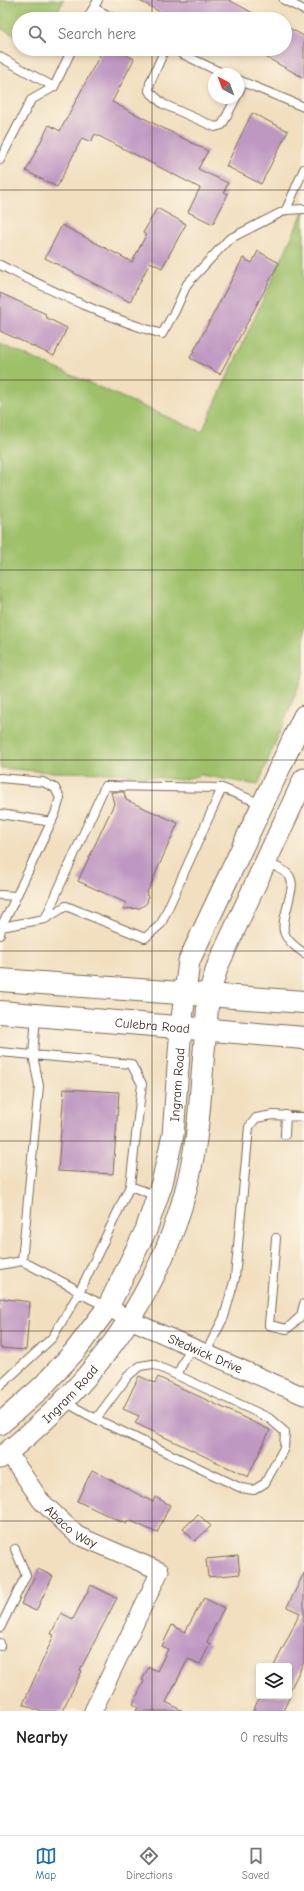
<!DOCTYPE html>
<style>
body{margin:0;font-family:"Comic Neue",sans-serif;background:#f6f6f6;color:#202124}
.controls{position:absolute;right:12px;bottom:12px;display:grid;overflow:hidden;border-radius:4px;box-shadow:0 2px 6px #0003}
.controls button{width:36px;height:36px;display:grid;place-items:center;padding:0;border:0;border-bottom:1px solid #e0e0e0;background:#fff;color:#202124;font:20px sans-serif}
.compass{position:absolute;left:208px;top:68px;width:36px;height:36px;border-radius:50%;background:#fff;box-shadow:0 2px 6px #0003;rotate:319deg}
.list{margin:0;padding:0;list-style:none}
h2{display:flex;justify-content:space-between;align-items:center;height:52px;margin:0;padding:0 16px;font-size:17px}
h2 small{font-size:13px;font-weight:400;color:#757577}
.icon{flex:none;width:22px;height:22px;fill:none;stroke:currentColor;stroke-width:2;stroke-linecap:round;stroke-linejoin:round}
.map{position:relative;flex:none;width:304px;height:1711px;overflow:hidden}
.search{position:absolute;background:#fff;box-shadow:0 2px 6px #0003;left:12px;right:12px;top:12px;height:44px;display:flex;align-items:center;gap:10px;box-sizing:border-box;padding:0 14px;border-radius:22px;color:#757577;font-size:15px}
.sheet{height:124px;background:#fff}
nav{display:flex;justify-content:space-around;align-items:center;box-sizing:border-box;height:56px;border-top:1px solid #e0e0e0;background:#fff;font-size:11px;color:#757577}
nav a{display:grid;justify-items:center;gap:2px}
nav .on{color:#1f6fb2}
.map>svg:first-child{display:block}
.green{fill:#9dc069;stroke:#6c7544}
.building{fill:#bf98c2}
.lines{fill:none;stroke-linecap:round;stroke-linejoin:round}
.service-casing{stroke:#7b6956;stroke-width:10}
.minor-casing{stroke:#7b6956;stroke-width:19}
.tertiary-casing{stroke:#7b6956;stroke-width:23}
.secondary-casing{stroke:#7b6956;stroke-width:24}
.service{stroke:#fff;stroke-width:8}
.minor{stroke:#fff;stroke-width:17}
.tertiary{stroke:#fff;stroke-width:21}
.secondary{stroke:#fff;stroke-width:22}
.grid{fill:none;stroke:#3b2a1e;stroke-width:1;stroke-opacity:0.55}
.labels{text-anchor:middle;dominant-baseline:central;stroke-width:3;stroke-linejoin:round;paint-order:stroke}
.street-label{font-size:13px;fill:#3b2a1e;stroke:#fcf5e5}
</style>
<div class="map">
<svg width="304" height="1711" viewBox="0 0 304 1711">
<rect width="100%" height="100%" fill="#fcf5e5"/>
<filter id="ink" filterUnits="userSpaceOnUse"><feTurbulence type="fractalNoise" baseFrequency=".025" numOctaves="2"/><feDisplacementMap in="SourceGraphic" scale="8" xChannelSelector="R" yChannelSelector="G"/><feConvolveMatrix kernelMatrix="1 2 1 2 8 2 1 2 1" color-interpolation-filters="sRGB"/></filter>
<filter id="wash" filterUnits="userSpaceOnUse"><feTurbulence type="fractalNoise" baseFrequency=".012" numOctaves="4" result="noise"/><feDisplacementMap in="SourceGraphic" scale="16" xChannelSelector="R" yChannelSelector="G"/><feGaussianBlur stdDeviation="0.9" result="paint"/><feColorMatrix in="noise" values="0 0 0 0 0 0 0 0 0 0 0 0 0 0 0 0 0 1.4 0 .05"/><feComposite in="paint" operator="in"/></filter>
<g filter="url(#wash)">
<rect width="100%" height="100%" fill="#f1dfbf"/>
<path class="green" d="M 0,0 L 64,0 L 54,19 L 19,19 L 19,37 L 0,28 Z
M 304,210 L 304,673 L 258,785 L 201,775 L 181,780 L 117,773 L 48,772 L 0,768 L 0,344 L 202,432 Z"/>
<g id="blocks">
<path class="building" d="M 138,0 L 229,0 L 264,19 L 173,19 Z
M 285,26 L 304,36 L 304,78 L 251,49 L 285,49 Z
M 103,49 L 115,49 L 134,59 L 112,102 L 208,151 L 198,169 L 228,183 L 224,192 L 228,194 L 213,224 L 188,212 L 200,188 L 95,134 L 91,142 L 82,138 L 57,187 L 26,171 L 49,125 L 60,131 Z
M 252,113 L 288,131 L 261,184 L 226,166 Z
M 157,208 L 186,224 L 162,268 L 150,262 L 130,302 L 45,258 L 62,225 L 132,262 L 146,235 L 143,233 Z
M 258,251 L 279,263 L 220,374 L 190,358 L 243,258 L 252,263 Z
M 0,293 L 46,314 L 45,317 L 67,328 L 54,356 L 0,331 Z
M 111,792 L 124,792 L 126,800 L 178,823 L 146,895 L 148,896 L 147,903 L 140,908 L 123,909 L 126,903 L 78,881 L 114,804 Z
M 64,1089 L 119,1092 L 113,1174 L 58,1171 Z
M 0,1298 L 30,1302 L 26,1350 L 0,1348 Z
M 139,1376 L 155,1383 L 158,1377 L 270,1430 L 248,1477 L 135,1423 L 139,1416 L 123,1409 Z
M 92,1470 L 153,1502 L 155,1497 L 170,1505 L 157,1533 L 129,1520 L 126,1524 L 77,1501 Z
M 198,1514 L 211,1526 L 195,1541 L 183,1529 Z
M 238,1556 L 240,1574 L 208,1577 L 206,1559 Z
M 38,1569 L 53,1576 L 36,1611 L 21,1604 Z
M 304,1573 L 304,1662 L 289,1692 L 289,1666 L 274,1666 L 300,1613 L 287,1607 Z
M 91,1585 L 117,1598 L 80,1670 L 82,1671 L 62,1711 L 39,1711 L 23,1704 L 54,1635 L 51,1634 L 61,1613 L 73,1619 Z
M 204,1598 L 224,1608 L 207,1642 L 210,1644 L 200,1664 L 188,1659 L 166,1702 L 183,1711 L 136,1711 L 138,1707 L 133,1704 L 144,1681 L 142,1680 L 149,1667 L 157,1671 L 168,1649 L 162,1646 L 172,1625 L 185,1632 Z
M 260,1696 L 290,1696 L 283,1711 L 253,1711 Z"/>
</g>
</g>
<g filter="url(#ink)">
<use href="#blocks" fill-opacity="0" stroke="#7b6956" stroke-width="1"/>
<g class="lines">
<g class="service-casing">
<path id="service" d="M 284,0 L 304,10
M 94,8 L 115,19
M 87,19 L 98,0
M 165,49 L 150,83 L 149,91 L 163,104 L 215,127 L 222,125 L 236,98
M 172,49 L 224,74
M 0,57 L 54,87 L 72,49
M 238,80 L 304,107
M 238,94 L 243,82
M 0,160 L 31,100 L 54,87
M 286,210 L 304,209
M 0,265 C 53,291 106,318 162,334 L 175,311 L 187,284 L 229,239 L 286,210 L 304,169
M 0,778 L 43,782 L 55,788 L 60,798 L 55,814 L 8,914 L 0,927
M 0,814 L 52,822
M 266,862 C 274,866 286,870 290,877 C 293,883 292,889 290,895 C 284,926 274,933 304,953
M 0,895 L 16,896
M 45,919 L 66,906 L 145,938 L 161,924 L 222,788
M 0,935 L 1,927 L 45,919 L 105,786 L 222,788 L 262,804
M 36,1016 L 33,1055 L 131,1064 L 142,1084 L 130,1186
M 0,1052 L 33,1055 L 39,1086 L 22,1261
M 285,1135 L 286,1115
M 276,1238 L 269,1325 L 287,1329 L 301,1316 L 304,1304
M 0,1265 L 22,1261 L 72,1287 L 79,1293 L 130,1186 L 157,1196
M 206,1352 L 224,1317 L 235,1278 L 249,1127 L 256,1118 L 273,1115 L 304,1117
M 177,1375 L 191,1347
M 0,1386 L 52,1338 L 79,1293 L 107,1307
M 65,1402 L 96,1419 L 241,1488 L 254,1490 L 265,1483 L 284,1448 L 285,1432 L 269,1418 L 153,1364 L 140,1366 L 128,1376 L 96,1419
M 0,1628 L 26,1575 L 15,1549
M 0,1643 L 0,1646"/>
</g>
<g class="minor-casing">
<g id="minor">
<path id="s1" d="M 108,1307 L 130,1320 L 304,1396"/>
<path id="s2" d="M 8,1452 L 41,1501 L 77,1535 L 160,1571 L 93,1711"/>
</g>
</g>
<g class="tertiary-casing">
<g id="tertiary">
<path id="s3" d="M 0,1424 L 42,1387 L 75,1351 L 108,1307 L 146,1230 L 162,1183 L 173,1135 L 181,1027 L 189,961 L 304,716"/>
<path id="s4" d="M 0,1458 C 105,1376 177,1273 196,1139 C 201,1103 202,1066 206,1030 C 207,1018 207,1006 209,994 C 212,984 215,975 218,965 L 304,779"/>
</g>
</g>
<g class="secondary-casing">
<g id="secondary">
<path d="M 0,980 L 304,1002"/>
<path id="s5" d="M 0,1012 L 304,1038"/>
</g>
</g>
<use href="#service" class="service"/>
<use href="#minor" class="minor"/>
<use href="#tertiary" class="tertiary"/>
<use href="#secondary" class="secondary"/>
</g>
</g>
<path class="grid" d="M 152,0 L 152,19M 152,49 L 152,1711M 0,190 L 304,190M 0,380 L 304,380M 0,570 L 304,570M 0,760 L 304,760M 0,951 L 304,951M 0,1141 L 304,1141M 0,1331 L 304,1331M 0,1521 L 304,1521"/>
<g class="labels">
<g class="street-label">
<text stroke="none"><textPath href="#s5" startOffset="153">Culebra Road</textPath></text>
<text stroke="none"><textPath href="#s3" startOffset="395">Ingram Road</textPath></text>
<text stroke="none"><textPath href="#s1" startOffset="108">Stedwick Drive</textPath></text>
<text stroke="none"><textPath href="#s4" startOffset="95">Ingram Road</textPath></text>
<text stroke="none"><textPath href="#s2" startOffset="99">Abaco Way</textPath></text>
</g>
</g>
</svg>
<div class="controls">
<button><svg class="icon" aria-label="layers" viewBox="0 0 24 24"><path d="M12 4l9 5-9 5-9-5zM3 14l9 5 9-5"/></svg></button>
</div>
<svg class="compass" viewBox="-18 -18 36 36"><path d="M0-13l5 13h-10z" fill="#e53935"/><path d="M0 13l5-13h-10z" fill="#757577"/></svg>
<div class="search"><svg class="icon" aria-label="search" viewBox="0 0 24 24"><circle cx="10" cy="10" r="6"/><path d="M15 15l6 6"/></svg>Search here</div>
</div>
<section class="sheet">
<h2>Nearby<small>0 results</small></h2>
<ul class="list">
</ul>
</section>
<nav>
<a class="on"><svg class="icon" aria-label="map" viewBox="0 0 24 24"><path d="M3 6l6-2 6 2 6-2v14l-6 2-6-2-6 2zM9 4v14M15 6v14"/></svg>Map</a>
<a><svg class="icon" aria-label="directions" viewBox="0 0 24 24"><path d="M12 3l9 9-9 9-9-9zM9 14v-3h6M13 9l2 2-2 2"/></svg>Directions</a>
<a><svg class="icon" aria-label="saved" viewBox="0 0 24 24"><path d="M7 4h10v16l-5-4-5 4z"/></svg>Saved</a>
</nav>
